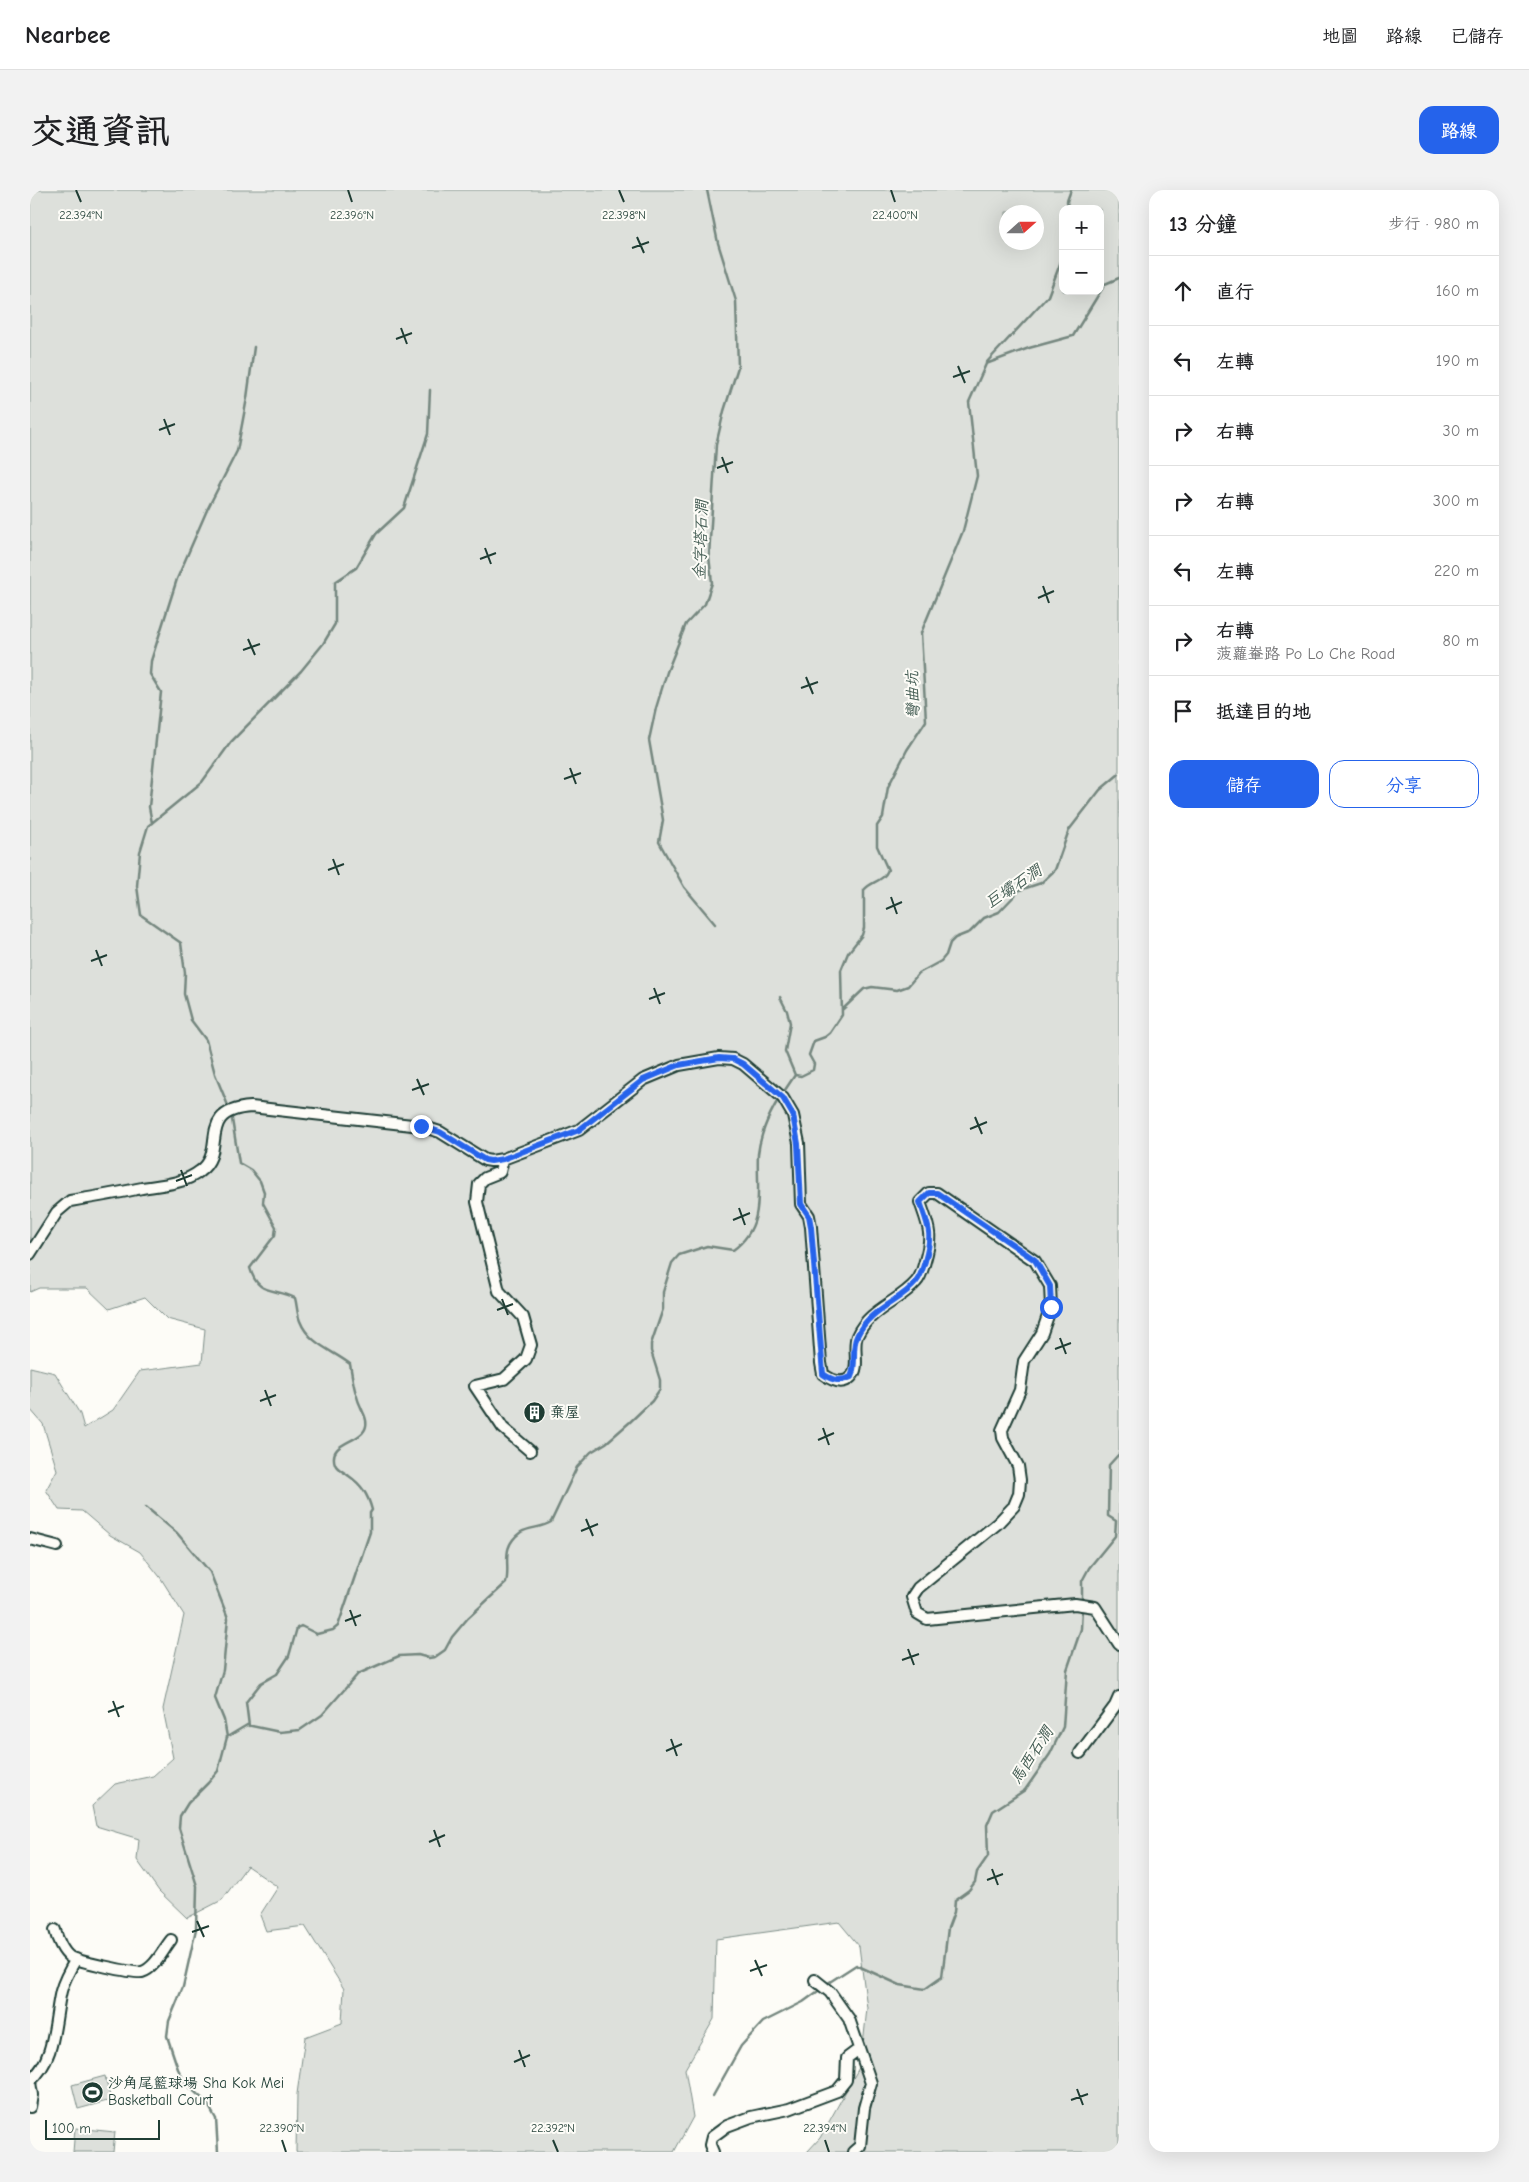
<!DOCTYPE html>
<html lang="zh-TW">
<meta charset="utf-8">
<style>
:root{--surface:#fff;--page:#f2f2f2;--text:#202124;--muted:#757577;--line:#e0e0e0;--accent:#2563eb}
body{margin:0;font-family:"Comic Neue","LXGW WenKai TC",sans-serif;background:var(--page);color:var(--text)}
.controls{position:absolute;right:15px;top:15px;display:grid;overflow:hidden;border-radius:10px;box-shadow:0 5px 20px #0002}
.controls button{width:45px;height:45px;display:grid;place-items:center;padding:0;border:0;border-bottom:1px solid var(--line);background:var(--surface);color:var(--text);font:25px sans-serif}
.compass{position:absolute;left:969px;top:15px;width:45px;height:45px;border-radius:50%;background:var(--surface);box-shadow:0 5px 20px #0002;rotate:69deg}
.scale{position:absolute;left:15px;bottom:12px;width:115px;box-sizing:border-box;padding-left:5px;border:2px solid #1f3d34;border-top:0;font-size:14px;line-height:18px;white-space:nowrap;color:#1f3d34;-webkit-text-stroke:4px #fdfcf7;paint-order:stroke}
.stop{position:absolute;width:15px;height:15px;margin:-11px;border:4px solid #2563eb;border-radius:50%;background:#fff}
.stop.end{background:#2563eb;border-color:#fff;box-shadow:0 1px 5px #0008}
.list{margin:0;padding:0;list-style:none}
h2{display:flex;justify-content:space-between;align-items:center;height:65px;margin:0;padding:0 20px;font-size:21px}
h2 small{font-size:16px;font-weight:400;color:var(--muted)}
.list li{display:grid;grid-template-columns:32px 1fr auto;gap:15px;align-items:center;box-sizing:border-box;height:70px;padding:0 20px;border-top:1px solid var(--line)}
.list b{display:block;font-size:19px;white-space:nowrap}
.list p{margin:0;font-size:16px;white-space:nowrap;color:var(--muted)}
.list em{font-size:16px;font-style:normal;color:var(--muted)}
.actions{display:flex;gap:10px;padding:15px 20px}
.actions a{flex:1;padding:11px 0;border:1px solid var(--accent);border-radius:15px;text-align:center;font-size:18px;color:var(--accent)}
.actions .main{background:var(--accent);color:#fff}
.icon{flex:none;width:28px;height:28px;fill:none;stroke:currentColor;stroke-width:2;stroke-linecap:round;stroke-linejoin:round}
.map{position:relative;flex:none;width:1089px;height:1962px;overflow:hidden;border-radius:15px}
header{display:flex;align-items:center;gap:30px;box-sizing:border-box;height:70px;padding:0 25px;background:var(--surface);border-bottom:1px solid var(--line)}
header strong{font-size:24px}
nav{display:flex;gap:28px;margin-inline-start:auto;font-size:18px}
.intro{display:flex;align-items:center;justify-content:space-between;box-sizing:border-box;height:120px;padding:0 30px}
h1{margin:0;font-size:35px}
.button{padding:12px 22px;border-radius:15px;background:var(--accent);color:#fff;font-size:18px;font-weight:700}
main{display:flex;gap:30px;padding:0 30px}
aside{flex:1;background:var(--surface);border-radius:15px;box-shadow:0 5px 20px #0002}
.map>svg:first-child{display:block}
</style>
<header>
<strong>Nearbee</strong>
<nav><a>地圖</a><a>路線</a><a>已儲存</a></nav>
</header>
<div class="intro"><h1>交通資訊</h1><a class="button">路線</a></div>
<main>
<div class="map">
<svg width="1089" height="1962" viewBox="0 0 1089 1962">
<rect width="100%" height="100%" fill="#fdfcf7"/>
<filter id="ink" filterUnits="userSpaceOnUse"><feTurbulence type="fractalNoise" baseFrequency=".02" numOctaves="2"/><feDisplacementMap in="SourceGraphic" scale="10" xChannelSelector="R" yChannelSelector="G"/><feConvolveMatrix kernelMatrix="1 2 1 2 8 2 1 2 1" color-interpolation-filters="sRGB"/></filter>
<g filter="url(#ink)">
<path fill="#dde0db" stroke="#7e8e88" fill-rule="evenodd" d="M0,0H1089V1962H777L790,1948L831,1874L837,1818L829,1756L809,1732L686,1749L684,1829L655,1879L663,1927L644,1962H266L267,1904L275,1847L312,1833L314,1799L275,1736L236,1741L230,1725L248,1697L217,1676L192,1710L157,1728L129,1701L107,1670L109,1649L66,1636L62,1616L85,1594L123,1586L143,1568L133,1519L154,1425L130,1387L110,1362L80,1345L52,1321L29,1320L16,1300L27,1280L13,1234L0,1219V1177L25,1183L50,1224L54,1238L83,1220L110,1181L172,1173L175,1139L137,1129L115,1107L79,1119L57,1098H9L0,1102ZM1033,19H1070V101H1033ZM976,22H1006V52H976Z
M75,1886L81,1910L48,1919L42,1895Z
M45,1938L85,1942L83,1962H43Z"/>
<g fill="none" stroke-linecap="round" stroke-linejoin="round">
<path stroke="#75877f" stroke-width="2.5" d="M677,0L688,53L706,111L708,177L694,221L686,255L679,366L682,393L675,414L656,434L637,482L626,518L619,550L633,630L629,652L654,697L685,734
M1038,19L1037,11L1041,0
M956,173L1018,106L1033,66
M122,633L119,617L131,502L120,484L121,471L147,389L177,320L207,261L217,208L224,157
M750,807L757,821L760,833L755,861L765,885
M813,819L834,799L842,797L867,800L878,796L889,783L911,771L916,765L920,753L925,748L940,742L954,728L969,722L990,700L1011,693L1025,680L1039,640L1070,600L1089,584
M765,885L771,886L783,880L784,874L779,865L784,851L795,847L800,843L812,825L811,780L818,763L832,745L834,738V700C841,691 853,692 858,680L847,656V636L853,627L858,597L877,560L896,531L891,443L933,341L947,286L939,212L956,174L999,158L1043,146L1075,94L1089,88
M753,903L765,885
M199,918L185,884L176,850L161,830L154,804L155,783L151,753L111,725L107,696L110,662L118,636L172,592L201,552L271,481L293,454L305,434V392L326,378L346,344L374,318L398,244L400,200
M201,923L209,973L221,980L230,991L234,1002L233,1013L246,1037L245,1045L220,1078C228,1106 243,1097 265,1108C267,1115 267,1124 270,1131C279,1154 302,1160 320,1174C323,1192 325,1206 333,1222C335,1226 337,1232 336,1236C333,1253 297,1251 305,1274C307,1280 315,1282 319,1286C332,1295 338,1305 342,1320L340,1323V1342L308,1436L303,1440L287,1444L271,1436L267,1438L259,1466L247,1484L231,1493L216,1512L219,1536
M116,1317L147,1343L180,1382L198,1428L193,1480L185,1508L194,1530L197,1547L188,1581L178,1593L158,1613L150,1626L149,1638L167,1696L166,1739L153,1797L139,1831L137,1846L148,1879L156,1894L177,1913L186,1929L188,1962
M1052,1413V1391L1059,1378L1085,1346L1086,1331L1078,1326L1079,1275L1089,1264
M197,1547L217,1535L250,1542L270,1540L292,1525L328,1484L369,1466L388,1465L399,1468L405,1467L415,1460L422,1447L438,1428L476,1393C481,1374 469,1358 491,1342C500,1337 512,1338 521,1332L547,1277L561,1262L576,1253L600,1232L622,1211L630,1199V1190L621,1161V1154L633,1119V1102L642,1073L649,1065L677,1056L703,1060C737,1035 726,999 728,964C730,946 739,925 748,910
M795,1795L826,1775L870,1795L895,1799L912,1787L918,1738L924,1722L925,1710L939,1700L945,1692L947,1682L958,1666L957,1635L963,1621L995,1600L1020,1564L1033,1537L1037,1480L1051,1439L1052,1418
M683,1906L711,1856L733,1832L773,1812L791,1799"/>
<defs>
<path id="minor" d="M473,969L470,982L455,988L449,994L447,1012L469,1101L493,1127L501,1155L496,1169L474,1189L445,1196L473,1238L500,1261
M0,1064L27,1022L40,1011C64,1007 88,1003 112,998C131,995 154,994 170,981C198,961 165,921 221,917L391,936L410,942L455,970L461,971L473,969L549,940L613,890L649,875L689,868L703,869L713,874L753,908L763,925L769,953L771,1014L779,1026L781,1037L791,1173L793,1184C801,1190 812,1196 821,1187C831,1178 822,1158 827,1146C839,1119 869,1112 886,1092C891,1087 893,1078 895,1071C903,1044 899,1038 890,1012L899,1003H907L1005,1071L1020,1096L1021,1117L1012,1143L994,1171L990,1200L972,1240L973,1248L988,1276L990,1290L989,1304L984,1316L968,1333L888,1398L882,1407L887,1423L897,1429L1045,1414L1065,1417L1089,1454
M0,1349L27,1356
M1050,1563L1085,1516L1089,1507
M25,1740C27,1749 33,1762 40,1767C47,1771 106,1784 112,1782C125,1778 133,1760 141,1750
M785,1790L800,1802L819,1829L841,1893L834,1918L830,1956L823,1962
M0,1891C26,1870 24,1830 31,1801C34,1789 40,1779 46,1769
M0,1892L2,1905L0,1917
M683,1962L680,1955L682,1947L697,1936L721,1927L759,1919L807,1901L816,1890L817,1868L829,1859"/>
</defs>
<use href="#minor" stroke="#1f3d34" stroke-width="14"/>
<use href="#minor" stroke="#fdfcf7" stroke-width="10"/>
</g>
</g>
<g fill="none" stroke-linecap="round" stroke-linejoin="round" filter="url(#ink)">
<path stroke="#2563eb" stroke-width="6" d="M391,936L410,942L455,970L461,971L473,969L549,940L613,890L649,875L689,868L703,869L713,874L753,908L763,925L768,954L771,1014L779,1026L781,1037L793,1184C803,1191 810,1192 821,1187C827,1174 821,1158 827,1146C840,1118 870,1112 886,1092C891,1086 893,1078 895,1071C903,1044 899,1038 890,1012L899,1003H907L1005,1070L1020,1096L1021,1117"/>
</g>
<path fill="none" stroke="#1f3d34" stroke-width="2" d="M46,0L51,12M318,0L322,12M589,0L594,12M861,0L865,12M607,47L614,63M602,58L619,52M371,138L377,154M366,149L382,143M928,176L935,193M923,187L940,181M134,229L140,245M129,240L145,234M692,267L698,283M687,278L703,272M455,358L461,374M450,369L466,363M1013,396L1019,413M1008,408L1024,401M218,449L225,465M213,460L230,454M776,487L783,504M771,498L788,492M540,578L546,594M534,589L551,583M303,669L309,685M298,680L314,674M861,707L867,724M856,719L872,712M66,760L72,776M61,771L77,765M624,798L630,814M619,809L635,803M387,889L394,905M382,900L399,894M945,927L952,944M940,939L957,932M151,980L157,996M146,991L162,985M709,1018L715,1035M703,1030L720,1023M472,1109L478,1125M467,1120L483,1114M1030,1148L1036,1164M1025,1159L1041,1153M235,1200L241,1216M230,1211L246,1205M793,1238L799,1255M788,1250L804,1243M556,1329L563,1346M551,1341L568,1334M320,1420L326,1436M315,1431L331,1425M878,1459L884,1475M872,1470L889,1464M83,1511L89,1527M78,1522L94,1516M641,1549L647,1566M636,1561L652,1554M404,1640L410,1657M399,1652L415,1645M962,1679L968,1695M957,1690L973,1684M167,1731L174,1747M162,1742L179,1736M725,1770L732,1786M720,1781L737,1775M489,1860L495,1877M484,1872L500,1865M1047,1899L1053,1915M1041,1910L1058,1904M252,1950L256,1962M523,1950L528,1962M795,1950L799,1962"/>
<defs>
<symbol id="building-disc" viewBox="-11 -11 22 22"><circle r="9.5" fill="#1f3d34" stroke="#fdfcf7"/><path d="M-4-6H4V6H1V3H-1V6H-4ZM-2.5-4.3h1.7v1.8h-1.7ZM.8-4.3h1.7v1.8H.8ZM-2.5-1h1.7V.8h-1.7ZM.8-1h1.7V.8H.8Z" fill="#fff"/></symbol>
<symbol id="stadium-disc" viewBox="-11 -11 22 22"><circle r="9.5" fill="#1f3d34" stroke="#fdfcf7"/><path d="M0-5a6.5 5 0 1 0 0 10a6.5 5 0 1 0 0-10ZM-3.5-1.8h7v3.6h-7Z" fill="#fff"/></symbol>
</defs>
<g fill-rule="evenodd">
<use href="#building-disc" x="492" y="1210" width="25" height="25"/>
<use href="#stadium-disc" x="50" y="1890" width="25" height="25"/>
</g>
<g text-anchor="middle" stroke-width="4" stroke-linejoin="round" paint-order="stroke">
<g font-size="15" fill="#1f3d34" stroke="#fdfcf7" text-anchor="start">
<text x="520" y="1227">棄屋</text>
<text x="78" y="1898">沙角尾籃球場 Sha Kok Mei<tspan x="78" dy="17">Basketball Court</tspan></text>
</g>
<g font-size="16" font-style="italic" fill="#435c53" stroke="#fdfcf7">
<text transform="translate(670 350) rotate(-88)" y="6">金字塔石澗</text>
<text transform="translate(882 505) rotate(-91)" y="6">彎曲坑</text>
<text transform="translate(983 696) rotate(-34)" y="6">巨壩石澗</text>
<text transform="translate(1001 1565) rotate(-57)" y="6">馬西石澗</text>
</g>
</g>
<g font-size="12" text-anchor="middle" fill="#1f3d34" stroke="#fdfcf7" stroke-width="4" stroke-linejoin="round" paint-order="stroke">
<text x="594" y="29">22.398°N</text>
<text x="51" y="29">22.394°N</text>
<text x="322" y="29">22.396°N</text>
<text x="865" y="29">22.400°N</text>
<text x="252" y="1942">22.390°N</text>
<text x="523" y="1942">22.392°N</text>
<text x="795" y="1942">22.394°N</text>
</g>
</svg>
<div class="controls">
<button>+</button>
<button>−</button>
</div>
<svg class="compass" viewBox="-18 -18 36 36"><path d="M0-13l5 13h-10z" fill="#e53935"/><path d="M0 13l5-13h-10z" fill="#757577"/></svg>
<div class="scale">100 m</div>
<div class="stop" style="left:1021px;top:1117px"></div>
<div class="stop end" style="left:391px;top:936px"></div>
</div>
<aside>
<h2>13 分鐘<small>步行 · 980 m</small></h2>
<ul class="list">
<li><svg class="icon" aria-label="ahead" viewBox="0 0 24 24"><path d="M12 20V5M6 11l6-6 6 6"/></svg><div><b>直行</b></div><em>160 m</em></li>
<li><svg class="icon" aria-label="left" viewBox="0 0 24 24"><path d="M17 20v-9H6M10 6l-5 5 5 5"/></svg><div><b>左轉</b></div><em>190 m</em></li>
<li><svg class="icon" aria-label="right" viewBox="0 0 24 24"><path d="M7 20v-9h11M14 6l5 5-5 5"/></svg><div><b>右轉</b></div><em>30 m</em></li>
<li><svg class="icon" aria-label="right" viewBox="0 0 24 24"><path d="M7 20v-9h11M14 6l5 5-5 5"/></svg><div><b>右轉</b></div><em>300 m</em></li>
<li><svg class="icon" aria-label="left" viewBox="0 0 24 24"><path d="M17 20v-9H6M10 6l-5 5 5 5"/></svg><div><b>左轉</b></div><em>220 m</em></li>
<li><svg class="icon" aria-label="right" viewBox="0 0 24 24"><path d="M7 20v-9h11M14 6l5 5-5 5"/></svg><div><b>右轉</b><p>菠蘿輋路 Po Lo Che Road</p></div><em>80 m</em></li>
<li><svg class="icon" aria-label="arrive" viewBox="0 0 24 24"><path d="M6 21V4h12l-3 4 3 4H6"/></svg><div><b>抵達目的地</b></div></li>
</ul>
<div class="actions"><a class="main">儲存</a><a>分享</a></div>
</aside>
</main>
